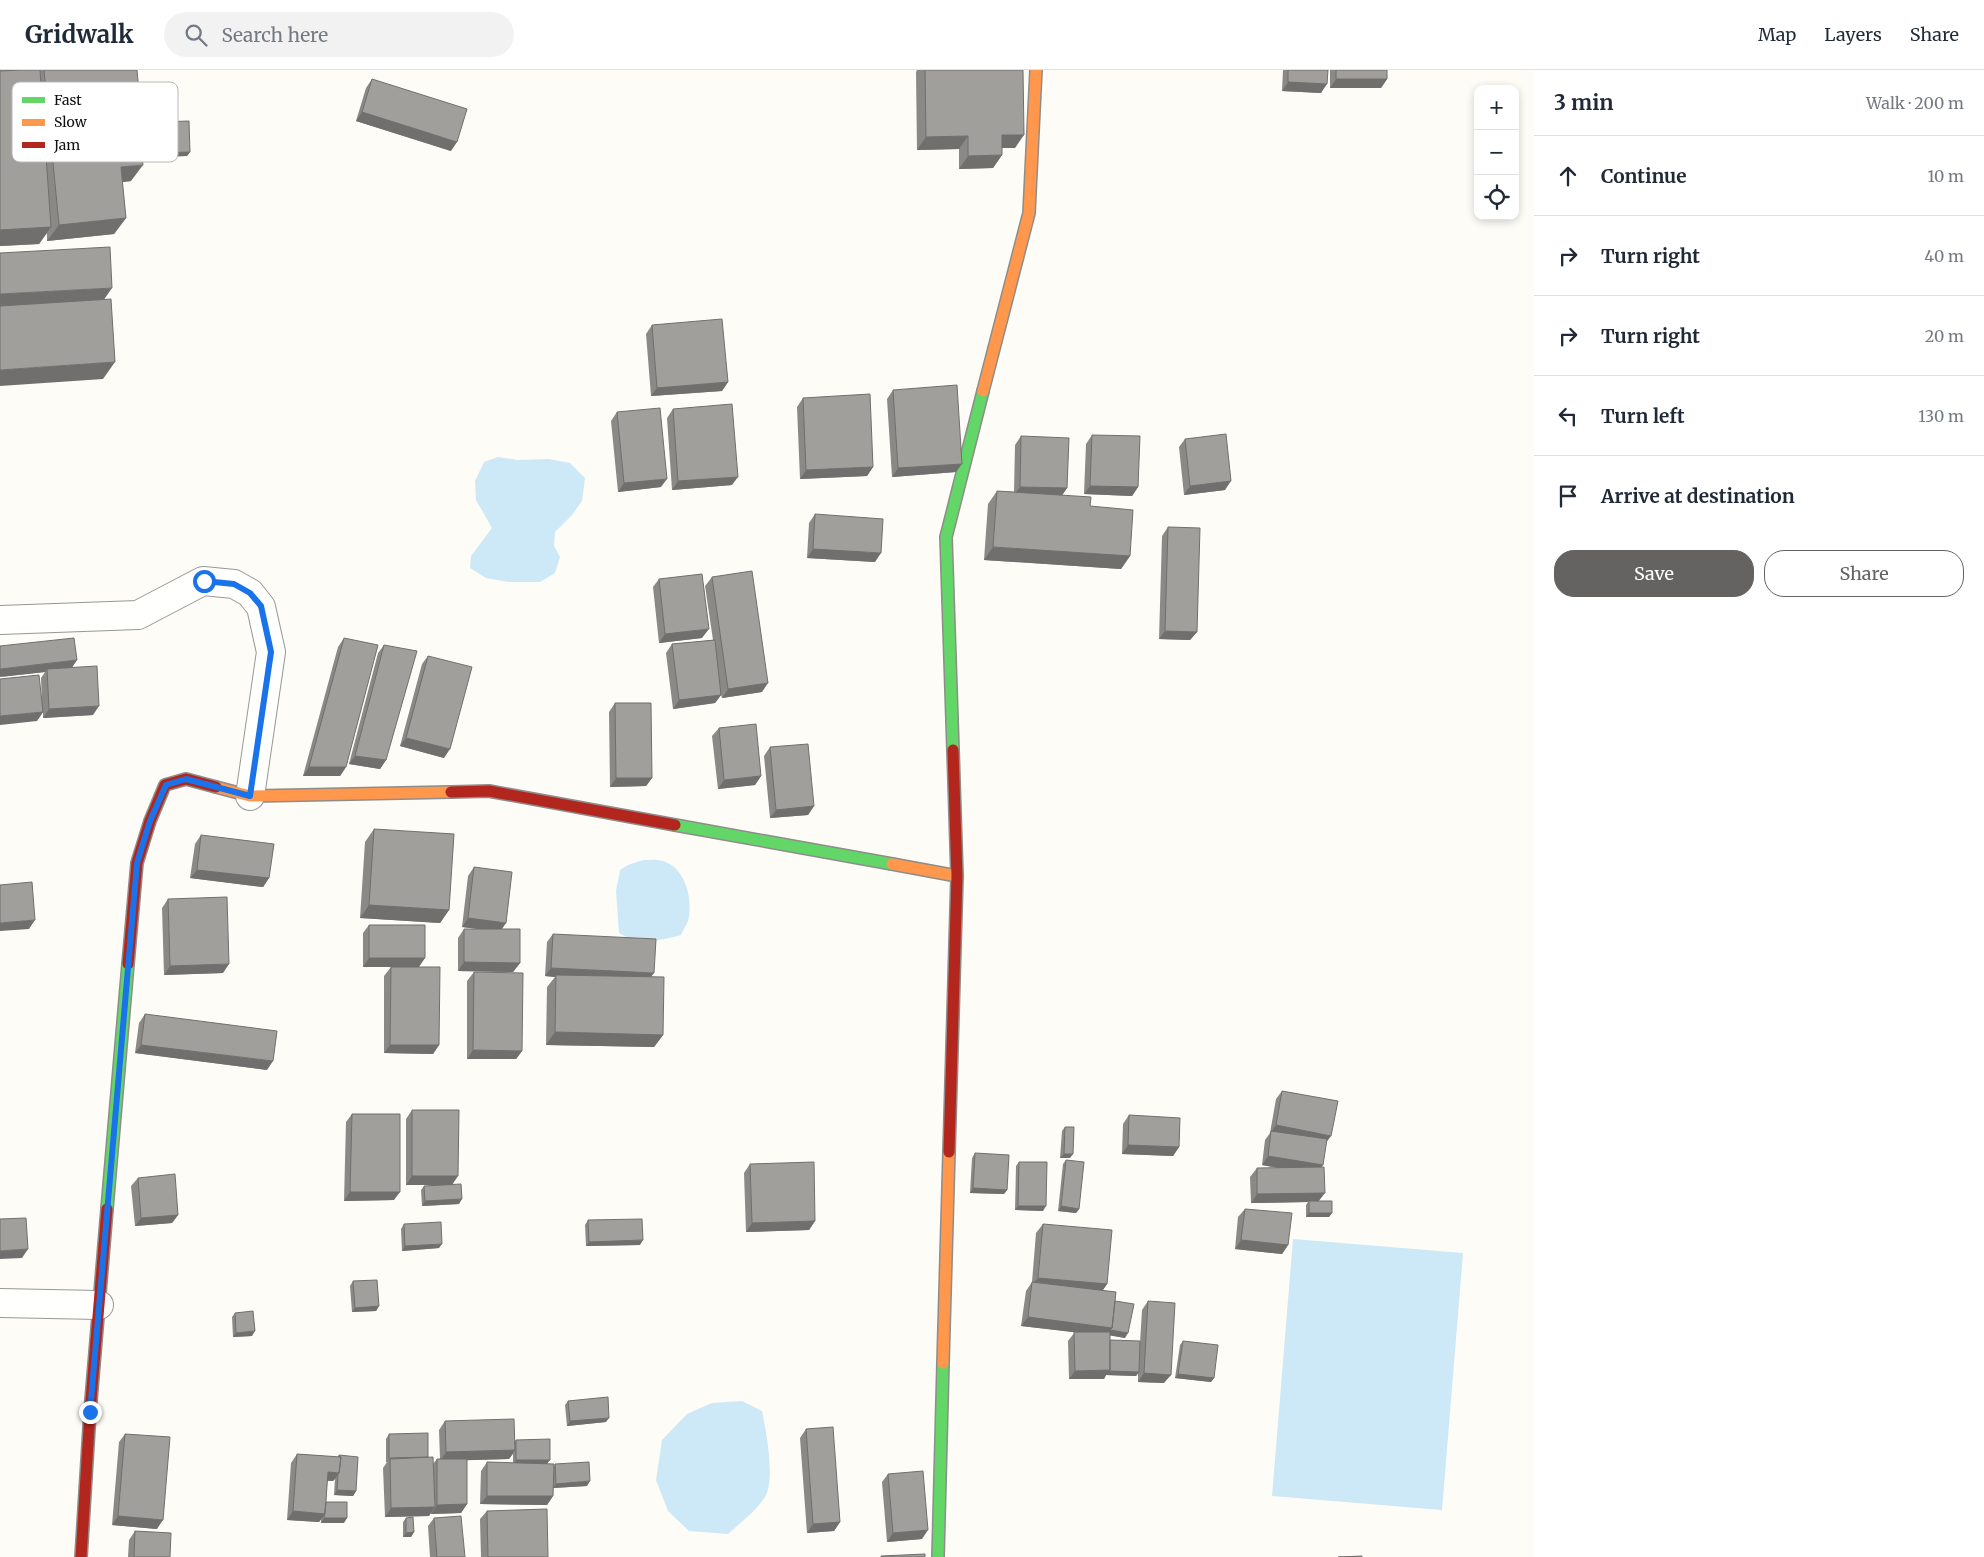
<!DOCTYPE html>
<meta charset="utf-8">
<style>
:root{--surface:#fff;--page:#f2f2f3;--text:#1f2937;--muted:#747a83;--line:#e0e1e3;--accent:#646362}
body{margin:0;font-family:Merriweather,serif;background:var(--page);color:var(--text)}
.controls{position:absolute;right:15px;top:15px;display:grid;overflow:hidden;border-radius:10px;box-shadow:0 2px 8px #0003}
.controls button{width:45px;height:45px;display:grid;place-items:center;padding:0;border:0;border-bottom:1px solid var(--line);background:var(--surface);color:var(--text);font:25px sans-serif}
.stop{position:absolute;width:15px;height:15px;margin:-11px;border:4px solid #1a73e8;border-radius:50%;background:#fff}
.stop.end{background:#1a73e8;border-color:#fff;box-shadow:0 1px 5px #0008}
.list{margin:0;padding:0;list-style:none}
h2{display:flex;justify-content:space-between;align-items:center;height:65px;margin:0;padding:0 20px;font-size:21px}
h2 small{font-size:16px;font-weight:400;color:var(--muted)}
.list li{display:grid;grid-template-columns:32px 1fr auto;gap:15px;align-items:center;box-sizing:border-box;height:80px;padding:0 20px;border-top:1px solid var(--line)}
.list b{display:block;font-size:19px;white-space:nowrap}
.list em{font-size:16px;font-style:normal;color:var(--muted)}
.actions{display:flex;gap:10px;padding:15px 20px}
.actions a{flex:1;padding:11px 0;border:1px solid var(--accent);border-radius:20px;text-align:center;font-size:18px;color:var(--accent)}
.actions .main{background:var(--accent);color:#fff}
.icon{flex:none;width:28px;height:28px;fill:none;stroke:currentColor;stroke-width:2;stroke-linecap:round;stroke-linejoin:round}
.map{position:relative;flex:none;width:1534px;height:1487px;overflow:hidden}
header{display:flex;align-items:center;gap:30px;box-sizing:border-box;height:70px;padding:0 25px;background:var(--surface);border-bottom:1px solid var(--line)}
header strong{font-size:24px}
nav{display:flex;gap:28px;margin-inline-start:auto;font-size:18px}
.search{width:350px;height:45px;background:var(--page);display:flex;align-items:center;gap:12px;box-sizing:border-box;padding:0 18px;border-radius:28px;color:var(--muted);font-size:19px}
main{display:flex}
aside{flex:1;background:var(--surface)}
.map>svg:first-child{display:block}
</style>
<header>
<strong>Gridwalk</strong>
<div class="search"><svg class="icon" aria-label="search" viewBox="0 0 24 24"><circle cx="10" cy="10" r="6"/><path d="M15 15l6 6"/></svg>Search here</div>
<nav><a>Map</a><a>Layers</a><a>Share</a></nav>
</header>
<main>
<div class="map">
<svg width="1534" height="1487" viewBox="0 0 1534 1487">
<rect width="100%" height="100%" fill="#fdfcf7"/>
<path fill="#cde8f7" d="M498,387L517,390L549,389L570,393L585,408L582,431L572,445L555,462L554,476L560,487L555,503L540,512H508L486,508L470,498L471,486L492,458L476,430L475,411L484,392Z
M643,790C649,790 657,789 663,791C685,798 692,826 689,847C688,853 683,860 681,865C658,871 640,876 619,863L616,821L620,800L628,795Z
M1293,1169L1463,1183L1442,1440L1272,1426Z
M742,1331L762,1341C766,1360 775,1408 766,1425C757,1441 741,1452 728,1464L689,1461L668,1441L656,1410L662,1370L687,1344L712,1333Z"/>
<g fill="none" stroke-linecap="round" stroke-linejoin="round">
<defs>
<path id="street" d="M0,550L138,545L203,511L234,514L250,523L261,537L271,582L250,726
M0,1233L99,1235"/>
<path id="fast" d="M953,680L946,467L983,321
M675,755L892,794
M107,1139L128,894
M938,1487L943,1293"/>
<path id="slow" d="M983,321L1029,143L1036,0
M216,717L250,726L451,722
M892,794L957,806
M943,1293L949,1082"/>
<path id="jam" d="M451,722L489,721L675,755
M128,894L137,793L150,751L165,715L186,709L216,717
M949,1082L957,806L953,680
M81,1487L90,1342L107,1139"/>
</defs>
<use href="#street" stroke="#979795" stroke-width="30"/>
<use href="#fast" stroke="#8e8d8b" stroke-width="14"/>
<use href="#slow" stroke="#8e8d8b" stroke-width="14"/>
<use href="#jam" stroke="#8e8d8b" stroke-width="14"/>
<use href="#street" stroke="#fffffe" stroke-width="28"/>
<use href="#fast" stroke="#63d668" stroke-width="11"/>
<use href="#slow" stroke="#ff974d" stroke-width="11"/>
<use href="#jam" stroke="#b3261e" stroke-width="11"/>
</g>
<path fill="#8a8986" d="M0,0H137L132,46L131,111L122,112L126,148L114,164L47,171V163L39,174L0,176Z
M917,0H1023L1015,78H1002V85L993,98L959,99V79L917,80L916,2Z
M1283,0H1328L1321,23L1282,21Z
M1330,0H1387V9L1381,18H1330Z
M372,9L451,81L356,51L366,18Z
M158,52L190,82L187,86L156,87L155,56Z
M652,255L728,312L722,321L651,326L646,264Z
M893,320L956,402L892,407L887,329Z
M803,328L873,397L867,406L800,409L797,337Z
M673,339L732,415L672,420L667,348Z
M617,342L661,417L618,422L611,351Z
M1092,365L1138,417L1132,426L1084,424L1086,374Z
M1021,366L1067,418L1062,425L1090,436L1130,486L1121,499L984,490L988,434L997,421L1014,422L1015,375Z
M1185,369L1225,420L1184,425L1179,377Z
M815,444L875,492L807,488L809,453Z
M1168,457L1197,562L1190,570L1159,569L1162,466Z
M712,507L762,622L722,628L721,625L715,633L673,639L666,583L672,574L713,570L705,516Z
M659,509L702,568L659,573L653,517Z
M344,568L346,697L340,706H303L338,577Z
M384,575L386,690L380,699L349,694L378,583Z
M428,586L444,688L400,676L422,594Z
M77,590L72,597L93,645L43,648V642L37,651L42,633L41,608L45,602L0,607Z
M615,633L652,708L646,716L610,717L609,642Z
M719,658L761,706L755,715L718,719L712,666Z
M770,677L814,736L808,745L770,748L764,686Z
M374,759L449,840L440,853L360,848L365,772Z
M201,765L269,808L263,817L190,808L195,774Z
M474,797L502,859L520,893L513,902L458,901V868L464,859H480L462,857L468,806Z
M168,829L223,903L164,905L162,838Z
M369,855L419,897H363V863Z
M553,864L651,907L663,965L654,977L546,975L547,917L555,907L545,906L547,872Z
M391,897L439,975L433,984L384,983V906Z
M474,902L522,981L516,989H467V911Z
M145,944L267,1000L135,983L139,953Z
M1282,1021L1326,1073L1321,1097L1319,1131L1332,1143L1329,1147H1306V1135L1308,1132L1251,1133L1250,1107L1257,1098H1278L1262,1095L1265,1070L1270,1063L1276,1029Z
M412,1040L453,1114L459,1134L422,1136L421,1120L424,1116L435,1115H406V1049Z
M352,1044L394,1130L344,1131L346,1052Z
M1129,1045L1179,1077L1173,1086L1122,1084L1123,1054Z
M1065,1057L1070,1088H1060L1062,1061Z
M975,1083L1007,1120L1004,1124L970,1123L972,1088Z
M1066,1090L1079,1139L1076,1143L1058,1141L1063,1094Z
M1019,1092L1043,1141L1015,1140L1016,1096Z
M750,1094L815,1151L809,1160L746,1162L744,1103Z
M138,1108L178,1145L172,1153L135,1156L131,1116Z
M1245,1139L1288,1175L1282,1184L1235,1179L1238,1147Z
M588,1150L640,1175L586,1176L585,1155Z
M404,1154L439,1178L402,1181L401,1159Z
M1043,1154L1107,1214L1102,1221L1115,1231L1125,1268L1110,1265V1271V1270L1140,1273L1142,1240L1148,1231L1164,1313L1138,1312V1303L1136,1306L1106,1305L1104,1309H1069L1068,1271L1075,1262L1021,1256L1026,1221L1032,1212L1036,1163Z
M353,1211L379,1236L376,1241L352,1242L350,1216Z
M235,1243L252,1266L233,1267L232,1247Z
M1183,1271L1214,1308L1211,1312L1175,1308L1180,1275Z
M568,1331L606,1352L567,1356L565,1335Z
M445,1351L515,1371L516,1370L548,1394L554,1396L555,1394L587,1416L553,1418V1426L547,1435L480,1434L481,1401L487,1392L513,1393V1384L509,1389L467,1390V1434L461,1443L431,1444V1442L429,1446L385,1447L383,1398L387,1392H386V1369L389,1364L428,1387L433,1394L437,1389H440L439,1360Z
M806,1359L840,1452L834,1461L807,1463L800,1368Z
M125,1364L157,1459L112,1455L119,1372Z
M297,1384L338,1387L339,1385L356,1421L353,1426L334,1425L335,1409L333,1411H327L326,1432L344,1453H321V1449L319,1452L287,1450L291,1393Z
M888,1404L922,1469L887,1472L882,1412Z
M487,1441L548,1487H481L480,1449Z
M406,1448L414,1462L411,1467H403V1452Z
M434,1448L465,1487H430L428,1456Z
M135,1461L170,1487H128L129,1470Z"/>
<path fill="#716f6d" d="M1336,9H1387L1381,18H1330Z
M1288,12L1327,14L1321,23L1282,21Z
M140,33L129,50L102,53L114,36Z
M362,42L457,72L451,81L356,51Z
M1002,65H1024L1015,78H993Z
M968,66L959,79L917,80L926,67Z
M190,82L187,86L156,87L159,83Z
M1002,85L993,98L959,99L968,86Z
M143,95L131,111L109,114L121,97Z
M126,148L114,164L47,171L59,155Z
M51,157L39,174L0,176V160Z
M112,218L103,231L0,237V224Z
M115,292L103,309L0,316V300Z
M728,312L722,321L651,326L657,318Z
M962,394L956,402L892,407L898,398Z
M873,397L867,406L800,409L806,400Z
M738,407L732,415L672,420L678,411Z
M667,409L661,417L618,422L624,413Z
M1231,411L1225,420L1184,425L1190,416Z
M1090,416L1138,417L1132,426L1084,424Z
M1020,417L1067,418L1061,427L1014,425Z
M993,477L1130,486L1121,499L984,490Z
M813,479L881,483L875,492L807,488Z
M709,559L702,568L659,573L665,564Z
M1165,561L1197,562L1190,570L1159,569Z
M77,590L71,599H47L45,602L0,607V599Z
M768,613L762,622L722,628L728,619Z
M721,625L715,633L673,639L679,630Z
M99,636L93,645L43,648L49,639Z
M43,642L37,651L0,655V646Z
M406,668L450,679L444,688L400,676Z
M355,686L386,690L380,699L349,694Z
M309,697H346L340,706H303Z
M761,706L755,715L718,719L724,710Z
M616,708H652L646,716L610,717Z
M814,736L808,745L770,748L776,740Z
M197,800L269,808L263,817L190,808Z
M369,835L449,840L440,853L360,848Z
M468,848L506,853L500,862L462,857Z
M35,850L29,859L0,861V853Z
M369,888H425L419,897H363Z
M464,892L520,893L513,902L458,901Z
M229,894L223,903L164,905L170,896Z
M551,898L654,903L648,911L556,905L555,907L545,906Z
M555,962L663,965L654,977L546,975Z
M141,975L273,991L267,1000L135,983Z
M390,975H439L433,984L384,983Z
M473,980L522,981L516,989H467Z
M1276,1055L1331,1066L1325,1074L1271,1062Z
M1128,1075L1179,1077L1173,1086L1122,1084Z
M1064,1084H1073L1070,1088H1060Z
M1268,1086L1323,1095L1316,1104L1262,1095Z
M412,1106H458L452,1115H406Z
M973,1118L1007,1120L1004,1124L970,1123Z
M350,1122H400L394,1130L344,1131Z
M1325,1123L1318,1132L1309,1131L1308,1132L1251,1133L1257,1124Z
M462,1129L459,1134L422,1136L425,1131Z
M1018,1136H1046L1043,1141L1015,1140Z
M1061,1136L1079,1139L1076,1143L1058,1141Z
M1309,1143H1332L1329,1147H1306Z
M178,1145L172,1153L135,1156L141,1148Z
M815,1151L809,1160L746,1162L752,1153Z
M643,1170L640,1175L586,1176L589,1172Z
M1241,1170L1288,1175L1282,1184L1235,1179Z
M442,1174L439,1178L402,1181L405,1176Z
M28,1179L22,1188L0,1189V1181Z
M1038,1208L1107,1214L1101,1223L1031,1216Z
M379,1236L376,1241L352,1242L355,1238Z
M1028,1247L1112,1258L1128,1263L1125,1268L1107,1265L1106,1266L1021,1256Z
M255,1261L252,1266L233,1267L236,1263Z
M1110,1300L1139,1302L1136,1306L1106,1305L1104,1309H1069L1075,1301Z
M1144,1303L1171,1305L1164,1313L1138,1312Z
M1178,1304L1214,1308L1211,1312L1175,1308Z
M609,1348L606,1352L567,1356L570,1351Z
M515,1380L509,1389L440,1391L446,1382Z
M516,1390H550L547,1394H513Z
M328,1402L339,1403L333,1411L322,1410Z
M590,1411L587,1416L553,1418L556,1414Z
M337,1420L356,1421L353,1426L334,1425Z
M487,1426H553L547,1435L480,1434Z
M467,1434L461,1443L431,1444L437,1435Z
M435,1437L429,1446L385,1447L391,1438Z
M293,1441L325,1444L319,1452L287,1450Z
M118,1446L163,1450L157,1459L112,1455Z
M324,1448H347L344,1453H321Z
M840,1452L834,1461L807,1463L813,1454Z
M928,1460L922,1469L887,1472L893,1463Z
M414,1462L411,1467H403L406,1463Z"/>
<path fill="#a19f9c" stroke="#716f6d" d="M20,0H40L51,157L0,160V1Z
M44,0H137L140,33L114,36L115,47L138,45L143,95L121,97L126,148L59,155Z
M925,0H1023L1024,65H1002V85L968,86V66L926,67Z
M1288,0H1328L1327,14L1288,12Z
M1336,0H1387V9H1336Z
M372,9L467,39L457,72L362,42Z
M189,51L190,82L159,83L158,52Z
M110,177L112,218L0,224V183Z
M111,229L115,292L0,300V236Z
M722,249L728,312L657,318L652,255Z
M957,315L962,394L898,398L893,320Z
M870,324L873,397L806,400L803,328Z
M732,334L738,407L678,411L673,339Z
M660,338L667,409L624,413L617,342Z
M1226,364L1231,411L1190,416L1185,369Z
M1092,365L1140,366L1138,417L1090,416Z
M1021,366L1069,368L1067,418L1020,417Z
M997,421L1091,427L1090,436L1133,440L1130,486L993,477Z
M815,444L883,449L881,483L813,479Z
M1168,457L1200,458L1197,562L1165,561Z
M752,501L768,613L728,619L712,507Z
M702,504L709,559L665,564L659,509Z
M74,568L77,590L0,599V576Z
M344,568L378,575L346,697H309Z
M715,570L721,625L679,630L672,574Z
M384,575L417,581L386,690L355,686Z
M428,586L472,597L450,679L406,668Z
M97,596L99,636L49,639L47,599Z
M39,605L43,642L0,646V609Z
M615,633H651L652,708H616Z
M756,654L761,706L724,710L719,658Z
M808,674L814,736L776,740L770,677Z
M374,759L454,764L449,840L369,835Z
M201,765L274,774L269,808L197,800Z
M474,797L512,802L506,853L468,848Z
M32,812L35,850L0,853V815Z
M227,827L229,894L170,896L168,829Z
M369,855H425V888H369Z
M464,859H520V893L464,892Z
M553,864L656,869L654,903L551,898Z
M391,897H440L439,975H390Z
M474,902L523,903L522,981L473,980Z
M556,905L664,907L663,965L555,962Z
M145,944L277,961L273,991L141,975Z
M1282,1021L1338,1031L1331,1066L1276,1055Z
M412,1040H459L458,1106H412Z
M352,1044H400V1122H350Z
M1129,1045L1180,1048L1179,1077L1128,1075Z
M1065,1057H1074L1073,1084H1064Z
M1271,1061L1327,1069L1323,1095L1268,1086Z
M975,1083L1009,1085L1007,1120L973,1118Z
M1066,1090L1084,1092L1079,1139L1061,1136Z
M814,1092L815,1151L752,1153L750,1094Z
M1019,1092H1047L1046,1136H1018Z
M1324,1097L1325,1123L1257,1124V1098Z
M175,1104L178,1145L141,1148L138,1108Z
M461,1114L462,1129L425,1131L424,1116Z
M1309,1131H1332V1143H1309Z
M1245,1139L1292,1143L1288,1175L1241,1170Z
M26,1148L28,1179L0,1181V1149Z
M642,1149L643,1170L589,1172L588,1150Z
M441,1152L442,1174L405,1176L404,1154Z
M1043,1154L1112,1160L1107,1214L1038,1208Z
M377,1210L379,1236L355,1238L353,1211Z
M1032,1212L1116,1222L1112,1258L1028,1247Z
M1115,1231L1134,1234L1128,1263L1110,1260L1112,1258Z
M1148,1231L1175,1233L1171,1305L1144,1303Z
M253,1241L255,1261L236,1263L235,1243Z
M1074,1262H1110V1300L1075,1301Z
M1110,1270L1140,1271L1139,1302L1109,1301L1110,1300Z
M1183,1271L1218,1275L1214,1308L1178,1304Z
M608,1327L609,1348L570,1351L568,1331Z
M514,1349L515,1380L446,1382L445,1351Z
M833,1357L840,1452L813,1454L806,1359Z
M428,1363V1387L389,1388V1364Z
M125,1364L170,1367L163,1450L118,1446Z
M550,1369V1390H516V1370Z
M297,1384L341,1387L339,1403L328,1402L325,1444L293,1441Z
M339,1385L358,1387L356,1421L337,1420L338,1404L339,1403L341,1387H339Z
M433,1387L435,1437L391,1438L390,1389Z
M437,1389H467V1434L437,1435Z
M487,1392L554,1394L553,1426H487Z
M589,1392L590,1411L556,1414L555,1394Z
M923,1401L928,1460L893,1463L888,1404Z
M326,1432H347V1448H324Z
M547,1439L548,1487H488L487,1441Z
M461,1446L465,1487H437L434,1448Z
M413,1447L414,1462L406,1463V1448Z
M135,1461L171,1463L170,1487H134Z
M925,1484V1487H881V1486Z
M1362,1486V1487H1338Z"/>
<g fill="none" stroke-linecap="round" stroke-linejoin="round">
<path stroke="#1a73e8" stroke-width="6" d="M90,1342L137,793L150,751L166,715L186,709L250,726L271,582L261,536L250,523L234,514L204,511"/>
</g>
<rect x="12" y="12" width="166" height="80" rx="8" fill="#fff" stroke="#b8b8b8" stroke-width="1"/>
<rect x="22" y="27" width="23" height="6" fill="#63d668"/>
<rect x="22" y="49" width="23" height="7" fill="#ff974d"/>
<rect x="22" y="72" width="23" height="6" fill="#b3261e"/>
<g font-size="14" fill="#111">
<text x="54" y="35">Fast</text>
<text x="54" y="57">Slow</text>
<text x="54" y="80">Jam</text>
</g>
</svg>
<div class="controls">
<button>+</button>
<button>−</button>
<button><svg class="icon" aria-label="locate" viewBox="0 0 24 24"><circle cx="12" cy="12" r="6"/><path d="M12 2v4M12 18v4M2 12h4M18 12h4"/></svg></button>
</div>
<div class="stop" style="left:204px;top:511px"></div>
<div class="stop end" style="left:90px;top:1342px"></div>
</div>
<aside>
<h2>3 min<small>Walk · 200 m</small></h2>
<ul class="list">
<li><svg class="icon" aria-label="ahead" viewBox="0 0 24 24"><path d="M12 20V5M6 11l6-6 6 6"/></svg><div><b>Continue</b></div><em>10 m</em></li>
<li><svg class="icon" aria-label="right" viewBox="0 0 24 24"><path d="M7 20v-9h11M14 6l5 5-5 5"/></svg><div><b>Turn right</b></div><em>40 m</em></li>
<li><svg class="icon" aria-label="right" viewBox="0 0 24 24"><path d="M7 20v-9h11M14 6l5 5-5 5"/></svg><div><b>Turn right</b></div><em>20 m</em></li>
<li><svg class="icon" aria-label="left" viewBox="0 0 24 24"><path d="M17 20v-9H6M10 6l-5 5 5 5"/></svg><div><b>Turn left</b></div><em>130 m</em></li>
<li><svg class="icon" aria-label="arrive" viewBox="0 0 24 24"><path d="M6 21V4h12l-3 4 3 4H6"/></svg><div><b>Arrive at destination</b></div></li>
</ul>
<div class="actions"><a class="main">Save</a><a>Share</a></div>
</aside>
</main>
